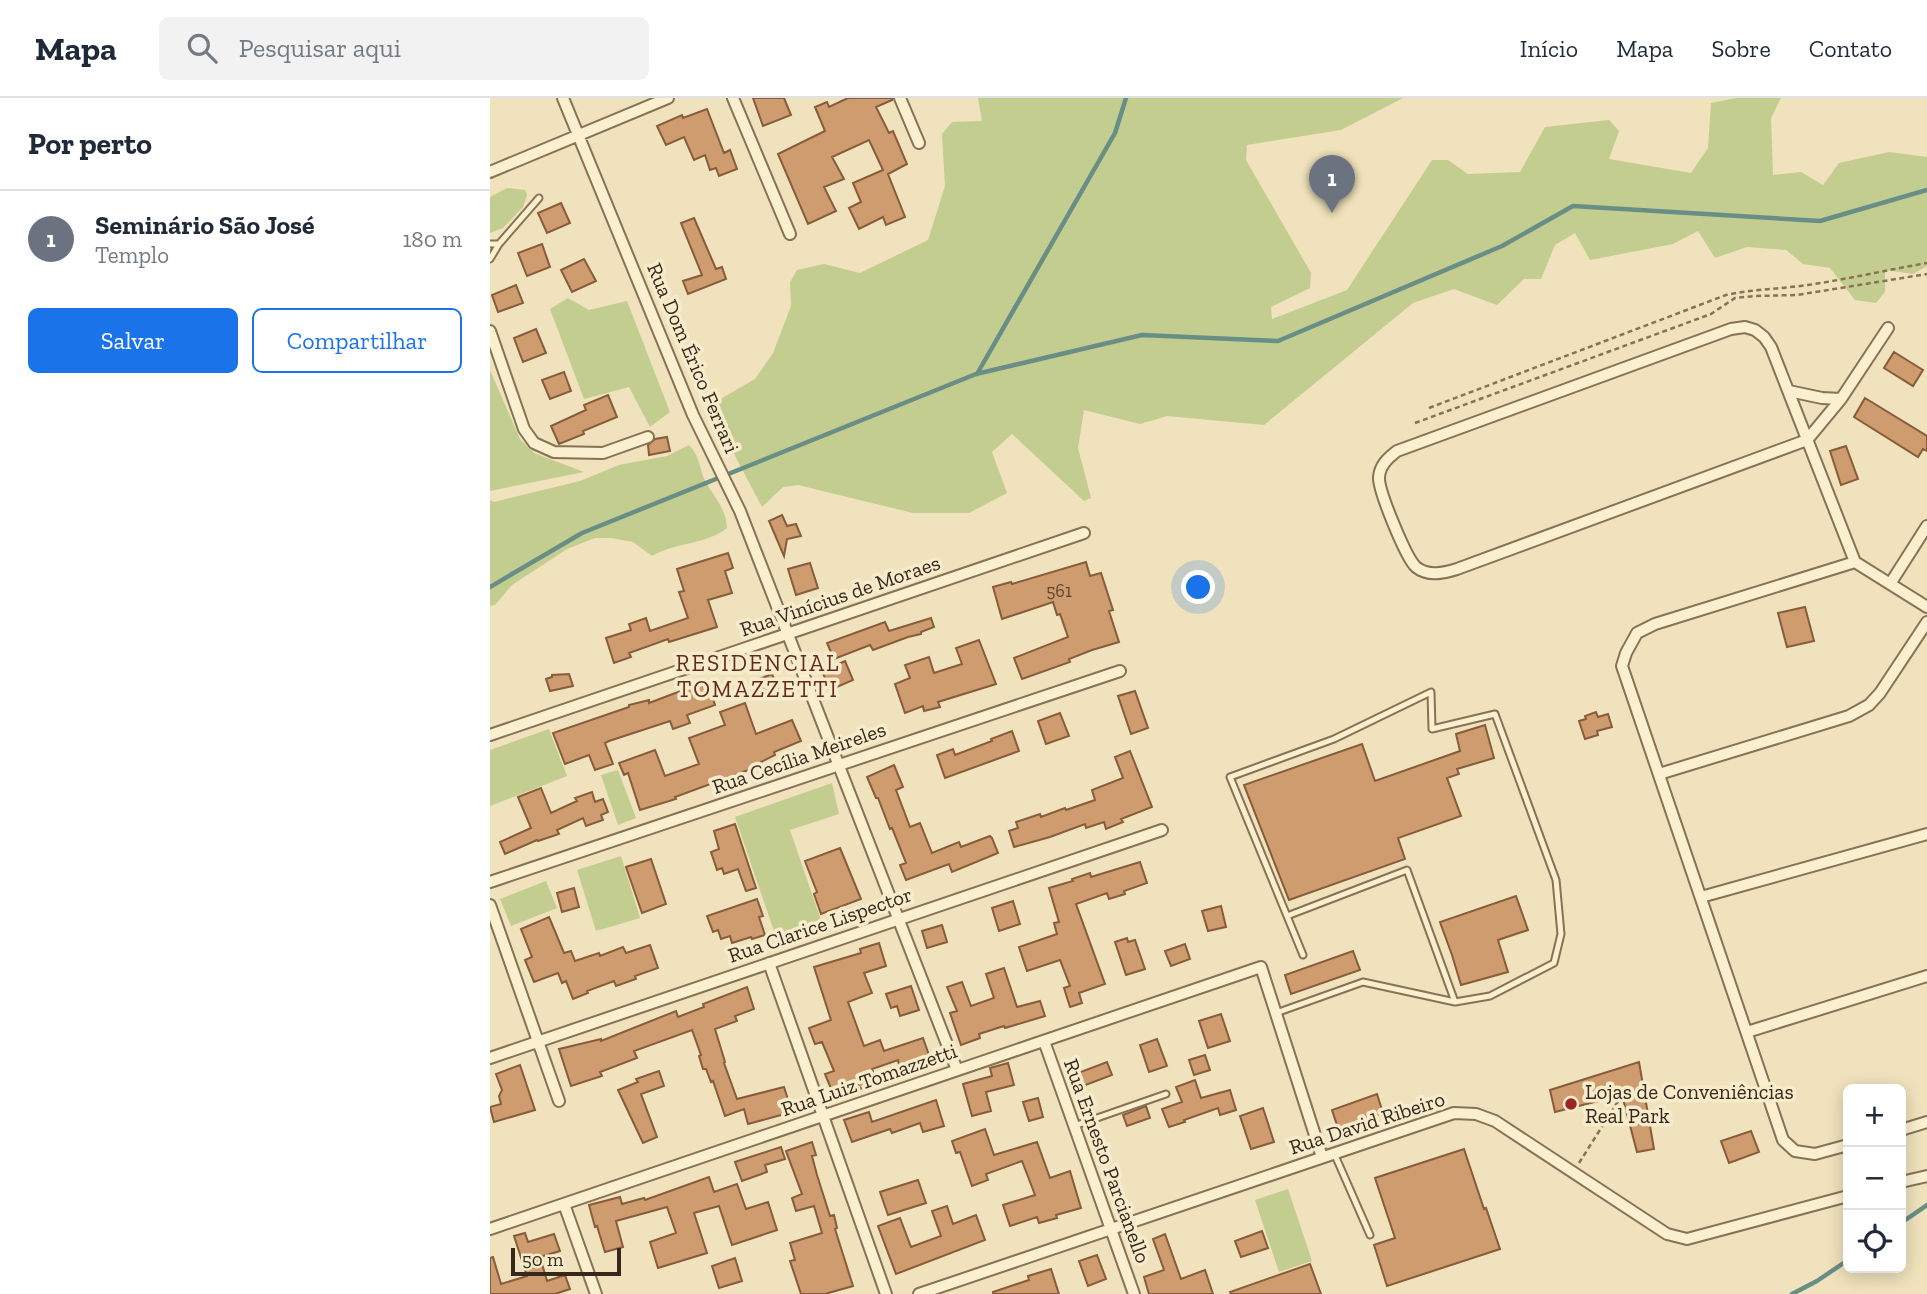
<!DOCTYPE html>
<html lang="pt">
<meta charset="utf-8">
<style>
:root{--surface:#fff;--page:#f2f2f3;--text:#1f2937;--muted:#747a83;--line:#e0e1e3;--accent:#1a73e8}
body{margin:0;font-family:"Zilla Slab",serif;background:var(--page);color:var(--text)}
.controls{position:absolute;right:21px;bottom:21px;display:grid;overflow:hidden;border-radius:10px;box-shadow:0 4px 18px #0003}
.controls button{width:63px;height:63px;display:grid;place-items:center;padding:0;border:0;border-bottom:2px solid var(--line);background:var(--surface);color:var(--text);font:35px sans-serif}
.scale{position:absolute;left:21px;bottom:18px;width:110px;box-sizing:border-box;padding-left:7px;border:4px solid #36291b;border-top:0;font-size:19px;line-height:24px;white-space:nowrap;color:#36291b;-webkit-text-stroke:5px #f6eccc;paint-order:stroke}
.you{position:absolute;left:709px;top:490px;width:24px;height:24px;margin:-18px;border:5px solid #fff;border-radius:50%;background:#1a73e8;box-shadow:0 0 0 10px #1a73e833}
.badge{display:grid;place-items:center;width:46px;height:46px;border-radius:50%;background:var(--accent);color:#fff;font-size:23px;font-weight:700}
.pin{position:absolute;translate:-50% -58px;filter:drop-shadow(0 2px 4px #0008)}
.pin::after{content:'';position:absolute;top:37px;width:24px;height:21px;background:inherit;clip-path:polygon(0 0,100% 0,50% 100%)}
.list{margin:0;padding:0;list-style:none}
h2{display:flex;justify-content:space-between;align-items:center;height:91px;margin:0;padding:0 28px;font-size:30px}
h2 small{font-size:23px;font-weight:400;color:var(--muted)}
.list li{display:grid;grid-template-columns:46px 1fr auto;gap:21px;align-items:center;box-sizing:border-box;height:98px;padding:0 28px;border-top:2px solid var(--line)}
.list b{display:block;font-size:26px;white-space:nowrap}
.list p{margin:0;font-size:23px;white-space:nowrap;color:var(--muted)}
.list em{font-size:23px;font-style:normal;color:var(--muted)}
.actions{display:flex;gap:14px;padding:21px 28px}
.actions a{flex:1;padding:16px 0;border:2px solid var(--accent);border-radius:10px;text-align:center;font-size:24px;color:var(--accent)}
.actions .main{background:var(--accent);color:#fff}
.icon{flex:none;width:38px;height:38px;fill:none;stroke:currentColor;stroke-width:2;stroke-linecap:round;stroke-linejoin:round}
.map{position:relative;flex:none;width:1437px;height:1196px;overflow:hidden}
header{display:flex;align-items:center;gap:42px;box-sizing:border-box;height:98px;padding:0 35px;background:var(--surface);border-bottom:2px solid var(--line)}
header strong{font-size:33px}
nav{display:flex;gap:38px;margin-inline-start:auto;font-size:24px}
.search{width:490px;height:63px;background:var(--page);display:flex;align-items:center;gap:18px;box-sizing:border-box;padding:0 24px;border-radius:10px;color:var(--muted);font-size:26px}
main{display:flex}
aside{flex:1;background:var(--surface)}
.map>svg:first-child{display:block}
</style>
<header>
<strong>Mapa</strong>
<div class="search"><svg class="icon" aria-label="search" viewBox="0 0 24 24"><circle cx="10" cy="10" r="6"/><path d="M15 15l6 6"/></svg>Pesquisar aqui</div>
<nav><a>Início</a><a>Mapa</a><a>Sobre</a><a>Contato</a></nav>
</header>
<main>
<aside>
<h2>Por perto<small></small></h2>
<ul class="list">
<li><span class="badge" style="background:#6b7280">1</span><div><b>Seminário São José</b><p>Templo</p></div><em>180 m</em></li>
</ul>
<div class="actions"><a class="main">Salvar</a><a>Compartilhar</a></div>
</aside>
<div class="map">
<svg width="1437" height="1196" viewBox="0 0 1437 1196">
<rect width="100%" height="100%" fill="#efe2bc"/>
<path fill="#c3cd90" d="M488,0H913L851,32L757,47L756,62L821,175L820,190L781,209L782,221L857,192L942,62H958L978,76L1030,74L1055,29L1119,22L1129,33L1119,61L1201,75L1218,50L1221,5L1246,0H1291L1281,20L1283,77L1311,74L1333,87L1349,65L1399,54L1437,59V168L1423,176L1395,172V194L1386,205L1365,202L1340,170L1313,166L1296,152L1257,149L1225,160L1208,133L1183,146L1100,162L1085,135L1065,147L1051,181H1034L1007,207L964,191L923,205L774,327L677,318L650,326L594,312L588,350L601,400L594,403L522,336L502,354L517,395L479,415H423L308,387L293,389L272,409L224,318L229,302L265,281L283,255L301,208L300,184L307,172L334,166L370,175L438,142L455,88L452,36L462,24L492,23Z
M17,90L35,92L37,97L33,109L13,130L0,135V99Z
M78,200L99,212L137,203L180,314L160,329L139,289L94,301L60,211Z
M0,272L30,341L44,355L94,374L0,393Z
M199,347C208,356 209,366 213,378C220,395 237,410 237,430C215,447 186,444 162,458L143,444L121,440H105L77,451L22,487L5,507L0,508V402L4,404L90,383L129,367L177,358Z
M59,631L77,678L0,708V652Z
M128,672L146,720L128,727L111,677Z
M342,685L349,716L300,732L333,828L287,842L245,719Z
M131,758L150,820L106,833L87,772Z
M56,783L67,810L21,828L10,801Z
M798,1091L822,1163L789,1174L765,1102Z"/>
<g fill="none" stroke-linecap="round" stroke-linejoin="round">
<path stroke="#688e86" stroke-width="4.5" d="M487,276L625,35L636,0
M0,489L92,435L486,276L652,237L788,243L1012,148L1083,108L1330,123L1437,92
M1411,1125L1437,1107
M1302,1196L1327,1183L1358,1162"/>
</g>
<path fill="#cf9c70" stroke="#875c3a" stroke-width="2" d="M263,0H294L301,17L273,28Z
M358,0H402V2L386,9L399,35L403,33L417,66L398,76L415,119L396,127L393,119L369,131L359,110L371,104L363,85L393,72L379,42L342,59L354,81L334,89L346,113L318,126L288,56L335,33L325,9L337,4L339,9Z
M217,11L234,55L240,52L247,71L229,78L226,70L220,72L215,57L204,62L194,39L176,47L167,28L192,17L193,20Z
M71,105L80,125L57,135L48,115Z
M204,120L226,171L232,169L236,181L198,196L193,183L212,177L191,125Z
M52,146L60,169L37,178L28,155Z
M94,161L106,183L82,194L71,172Z
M26,187L33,205L8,214L2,197Z
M46,231L56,255L33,264L24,240Z
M1404,254L1433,272L1423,288L1394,270Z
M74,274L81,293L60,301L52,282Z
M118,297L127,319L93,333L94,336L69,346L61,328L96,312L94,307Z
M1375,300L1437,338V353L1433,351L1428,359L1364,319Z
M177,339L180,353L159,357L158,347L165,341Z
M1356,348L1368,381L1351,387L1340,353Z
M292,417L297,428L306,426L311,438L297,441L294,458L279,423Z
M238,455L243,470L235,473L242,495L218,502L227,529L179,544L178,541L139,555L141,559L124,565L116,540L141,532L139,526L156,520L160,533L198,520L189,494L194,493L187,471Z
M596,464L600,478L611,475L623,512L619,513L629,544L602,552L579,561L580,564L532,581L524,560L578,539L570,516L567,517L563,504L512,521L503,489L521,484L522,486Z
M320,465L328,490L306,497L298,471Z
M1315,509L1324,543L1297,549L1288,515Z
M441,520L444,529L431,534V536L418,539L383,552L380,547L344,561L337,545L395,524L399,533Z
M489,542L506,586L448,604L450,609L434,613L433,608L415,615L405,586L420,580L415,567L439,559L444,575L472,566L466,550Z
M355,563L363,582L340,592L332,573Z
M79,576L83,588L60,593L56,581L62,579V577Z
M282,576L288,591L267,599L261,584Z
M217,583L225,607L197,617L200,625L183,631L180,623L119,643L115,645L123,666L105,672L99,657L75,666L63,635L139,609V607L159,602V605Z
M645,593L658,630L641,636L628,598Z
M255,605L266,636L302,622L311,643L284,654L285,657L271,664L272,667L185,699L186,701L150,712L138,675L134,677L129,665L165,652L175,678L209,666L199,640L235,627L230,614Z
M1106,614L1108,619L1118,616L1122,629L1107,633L1108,637L1095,641L1089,623L1096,621L1095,618Z
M570,615L579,638L556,646L548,623Z
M995,627L1004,660L967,671L969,676L957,680L971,718L908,740L915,761L799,802L754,687L872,646L885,683L970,653L966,636Z
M522,633L529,653L455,680L447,657L463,651L465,657L502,643L501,641Z
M640,653L662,709L631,721L633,724L616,731L614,724L596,730L595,726L560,739L524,749L519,733L528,730L526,724L550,716L551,719L575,710L576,712L605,702L602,692L633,680L625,659Z
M404,667L413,689L406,692L420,729L430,725L442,755L469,744L471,749L500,738L502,740L508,755L462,774L459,766L416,782L410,767L416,765L402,730L400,731L388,700H386L377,679Z
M51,690L61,715L87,703L85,700L102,694L105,704L113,701L118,714L111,717L113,722L96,728L93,720L67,732L69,736L48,743L47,742L15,756L10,744L41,730L28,699Z
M245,726L266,790L256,793L248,771L234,776L232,770L227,772L221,754L229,751L224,733Z
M350,750L371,801L331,816L324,796L327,794L315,763Z
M161,761L176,806L152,815L136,769Z
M650,764L657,785L634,793L635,796L619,801L617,795L586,806L615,886L589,895L592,905L580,909L574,890L580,888L570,862L537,873L529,849L567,836L564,825L569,824L559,790L583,783L582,781L600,775L601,779Z
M84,790L89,809L72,814L67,795Z
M1026,798L1038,832L1008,842L1018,874L971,887L962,857L950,824Z
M267,801L273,818L269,819L275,837L262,841L261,839L242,845L240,838L231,841L228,832L223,834L217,818Z
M523,803L530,826L509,833L502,810Z
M731,808L736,829L718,833L712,813Z
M59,819L74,855L81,853L85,863L109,855L110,858L133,849L136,855L160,847L168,870L145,878L146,881L126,888L124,883L97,893L98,895L83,901L76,883L72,885L68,875L44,884L35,862L42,859L31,831Z
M452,827L457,844L437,850L432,833Z
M637,840L638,844L645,842L655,871L636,877L625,844Z
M389,845L396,868L374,875L382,895L358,904L374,948L390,942L394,953L433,940L439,957L409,967L408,962L382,971L387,985L370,991L367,983L342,993L335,976L344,973L332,944L325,946L319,930L341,922L324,869L371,855L370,851Z
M695,846L700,861L681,868L675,853Z
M863,853L870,872L801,896L795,877Z
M514,870L527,909L550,903L555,918L515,930L514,928L489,936L490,940L471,947L460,915L467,913L457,889L472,884L481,908L504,900L496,876Z
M421,888L429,912L410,918L407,908L401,910L396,896Z
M257,889L264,911L245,918L247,923L225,931L235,964L234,965L247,1001L294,989L302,1014L258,1026L254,1011L235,1018L223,983L221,984L216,971H213L209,958L211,957L202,932L144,953L147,960L110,974L112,978L81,988L69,951L111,941V943L186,913L188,919L214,909L213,906Z
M731,916L740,943L718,950L709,923Z
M667,941L677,968L659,974L650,947Z
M715,957L720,972L704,977L699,962Z
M617,964L622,977L593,988L588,975Z
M1149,964L1164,1051L1147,1054L1132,997L1065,1014L1060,992Z
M518,965L524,987L496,994L501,1013L482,1018L473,986L502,978L500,970Z
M30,967L45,1012L4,1024L0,1009L11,1006L9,998L12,992L6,976Z
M169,973L174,988L151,996L167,1039L153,1045L128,992L148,984L146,981Z
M705,982L711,1000L740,992L746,1012L730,1017L728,1010L694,1022L695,1024L679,1029L672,1011L692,1004L686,989Z
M887,996L893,1015L848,1030L842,1012Z
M548,1000L553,1019L539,1023L533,1004Z
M446,1002L454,1028L433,1034L430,1025L402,1035L400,1031L362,1044L354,1022L379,1014L382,1024Z
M656,1008L660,1020L637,1028L633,1017Z
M773,1010L784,1044L761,1051L750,1018Z
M495,1031L504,1057L547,1044L560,1080L580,1073L591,1110L566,1117L567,1120L549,1125L547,1119L520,1128L513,1107L545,1097L532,1063L496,1076L498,1082L482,1088L470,1054L466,1055L462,1043Z
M1261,1033L1269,1054L1239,1065L1231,1043Z
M322,1044L326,1057L322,1058L327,1077L340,1118L344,1117L347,1130L345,1131L363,1188L335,1196H311L300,1163L305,1162L300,1145L332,1135L324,1108L306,1113L302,1100L312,1096L296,1053Z
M291,1049L295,1061L275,1067L277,1074L252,1083L245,1064Z
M974,1051L994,1111L996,1110L1010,1151L897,1188L884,1147L905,1140L885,1080Z
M219,1079L224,1094L247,1086L256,1111L278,1104L287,1132L242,1147L229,1108L204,1115L217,1155L168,1170L160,1144L186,1135L177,1109L126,1123L133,1149L115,1154L107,1128L105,1129L99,1107L130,1099L132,1106L154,1100L155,1102Z
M428,1082L436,1105L398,1117L390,1094Z
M457,1108L463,1126L486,1117L495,1142L406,1176L388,1128L410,1120L421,1149L451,1138L442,1113Z
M772,1133L778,1150L751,1159L745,1143Z
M35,1135L38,1144L64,1136L70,1153L50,1159L57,1183L75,1177L80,1191L65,1196H0V1160L3,1159L11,1186L37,1178L24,1138Z
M675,1136L691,1181L715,1172L723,1196H659L654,1179L674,1172L663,1141Z
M607,1157L616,1181L598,1188L589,1163Z
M245,1160L252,1183L229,1190L222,1168Z
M820,1166L831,1196H741L740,1194Z
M561,1171L569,1196H503V1194L539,1182L538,1178Z"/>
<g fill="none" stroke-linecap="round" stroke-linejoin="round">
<defs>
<path id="lane" d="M0,146H9L0,161
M9,146L49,100
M813,857L797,818L917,772L965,904
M786,915L873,884L965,904L1000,898L1064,865L1071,836L1066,782L1005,616L942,631L941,594L844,641L740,679L797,818
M584,1028L676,996
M844,1055L880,1137"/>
<path id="street" d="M73,0L203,317L250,413L467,972
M243,0L300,136
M410,0L429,45
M0,74L178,0
M1398,230L1351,301L1317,342L967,471C954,475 938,479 926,469C916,460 888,392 889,379C890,367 898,360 907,353L1241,231L1255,229L1265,232L1274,239L1281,249L1365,464L1437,509
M0,233L34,331L44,345L64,354L113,355L158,339
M1299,293L1332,300L1351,301
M1400,486L1437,428
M0,637L594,435
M1169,676L1359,618L1379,607L1390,595L1437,524
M0,784L630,573
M1211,799L1437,736
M0,807L69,1003
M279,865L396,1196
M1257,934L1437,878
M554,943L644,1196
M0,960L672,732
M1411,1032L1437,1024
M1358,1047L1325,1056L1305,1053L1293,1042L1132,568L1136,555L1147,535L1165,526L1365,464
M1411,1084L1437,1078
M74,1106L106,1196
M0,1131L771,869L832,1059
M429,1196L964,1015L986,1016L1005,1023L1177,1136L1197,1141L1358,1098"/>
</defs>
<use href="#lane" stroke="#877255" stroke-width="9"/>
<use href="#street" stroke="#877255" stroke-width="14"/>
<path stroke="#877255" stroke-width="2.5" stroke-dasharray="5 3.5" stroke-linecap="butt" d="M939,310L1236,197C1263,191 1290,191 1318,187C1358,181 1397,172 1437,165
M925,325L1221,216L1245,200L1264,198L1307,197L1437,176
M1089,1065L1132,997"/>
<use href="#lane" stroke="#faefcf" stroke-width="5"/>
<use href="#street" stroke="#faefcf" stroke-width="10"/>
</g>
<circle fill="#982723" stroke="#f6eccc" stroke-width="2.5" cx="1081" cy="1006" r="7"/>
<g text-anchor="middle" stroke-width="7" stroke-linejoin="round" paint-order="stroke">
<g font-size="18" fill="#5c4630">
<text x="569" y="499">561</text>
</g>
<g font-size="21" fill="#36291b" stroke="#f6eccc">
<text transform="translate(203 260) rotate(67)" y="7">Rua Dom Érico Ferrari</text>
<text transform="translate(350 498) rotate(-19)" y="7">Rua Vinícius de Moraes</text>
<text transform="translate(309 660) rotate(-19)" y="7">Rua Cecília Meireles</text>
<text transform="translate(330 827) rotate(-19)" y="7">Rua Clarice Lispector</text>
<text transform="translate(379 982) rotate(-19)" y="7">Rua Luiz Tomazzetti</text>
<text transform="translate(877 1025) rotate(-18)" y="7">Rua David Ribeiro</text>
<text transform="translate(617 1063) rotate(70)" y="7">Rua Ernesto Parcianello</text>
</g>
<g font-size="21" fill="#36291b" stroke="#f6eccc" text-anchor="start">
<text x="1095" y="1001">Lojas de Conveniências<tspan x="1095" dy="24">Real Park</tspan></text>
</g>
<g font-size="23" letter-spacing="2" fill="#642b18" stroke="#f6eccc">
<text x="268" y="573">RESIDENCIAL<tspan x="268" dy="26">TOMAZZETTI</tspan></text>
</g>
</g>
</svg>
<div class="controls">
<button>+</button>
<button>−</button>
<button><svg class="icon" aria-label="locate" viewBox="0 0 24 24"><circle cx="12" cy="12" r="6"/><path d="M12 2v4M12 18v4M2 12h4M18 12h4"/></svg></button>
</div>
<div class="scale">50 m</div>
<div class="you"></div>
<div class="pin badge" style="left:842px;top:115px;background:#6b7280">1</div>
</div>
</main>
